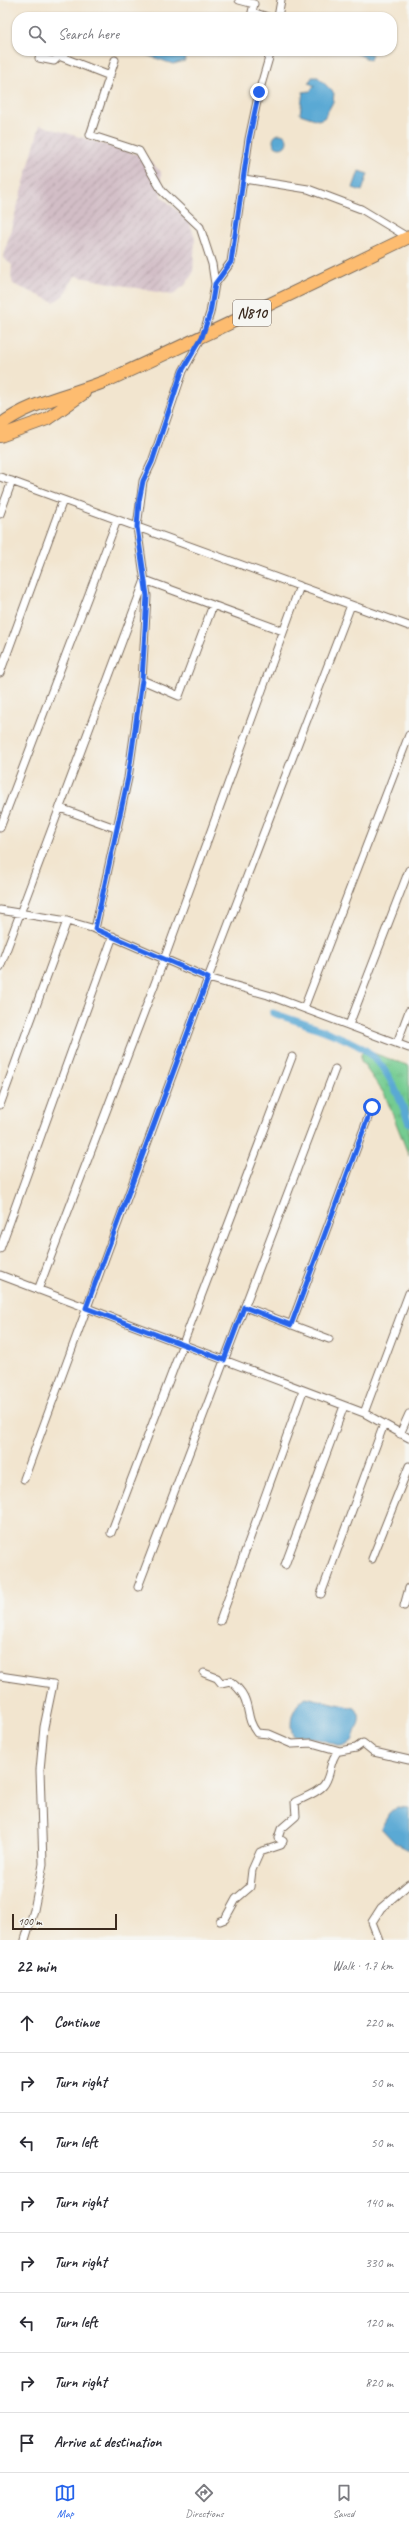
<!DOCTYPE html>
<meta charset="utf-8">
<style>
:root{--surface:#fff;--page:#f7f7f7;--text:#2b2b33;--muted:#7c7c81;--line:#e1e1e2;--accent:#2563eb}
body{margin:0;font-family:Caveat,sans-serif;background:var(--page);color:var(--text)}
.scale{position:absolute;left:12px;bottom:10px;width:105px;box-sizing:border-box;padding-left:4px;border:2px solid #3b2a1e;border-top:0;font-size:11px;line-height:14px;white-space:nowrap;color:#3b2a1e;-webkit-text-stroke:3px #f6f6f2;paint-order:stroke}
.stop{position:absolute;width:12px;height:12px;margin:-9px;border:3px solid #2563eb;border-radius:50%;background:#fff}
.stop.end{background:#2563eb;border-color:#fff;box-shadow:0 1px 4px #0008}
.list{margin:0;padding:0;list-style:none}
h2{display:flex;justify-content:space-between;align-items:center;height:52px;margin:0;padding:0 16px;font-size:17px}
h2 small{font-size:13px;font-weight:400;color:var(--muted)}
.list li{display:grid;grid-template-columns:26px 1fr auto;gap:12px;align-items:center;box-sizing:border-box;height:60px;padding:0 16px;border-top:1px solid var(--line)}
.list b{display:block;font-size:15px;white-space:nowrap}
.list em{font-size:13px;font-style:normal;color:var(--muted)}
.icon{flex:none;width:22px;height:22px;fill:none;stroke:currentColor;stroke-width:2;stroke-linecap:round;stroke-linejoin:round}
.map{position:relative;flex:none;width:409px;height:1940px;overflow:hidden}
.search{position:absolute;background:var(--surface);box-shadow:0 1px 3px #0004;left:12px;right:12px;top:12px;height:44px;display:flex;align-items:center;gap:10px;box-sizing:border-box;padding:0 14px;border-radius:16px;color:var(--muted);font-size:15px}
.sheet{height:532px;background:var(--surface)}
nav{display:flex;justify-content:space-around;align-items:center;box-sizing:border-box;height:56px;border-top:1px solid var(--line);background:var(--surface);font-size:11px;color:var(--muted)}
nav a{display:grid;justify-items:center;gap:2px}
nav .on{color:var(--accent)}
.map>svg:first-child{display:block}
</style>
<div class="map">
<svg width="409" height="1940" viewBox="0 0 409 1940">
<defs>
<pattern id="industrial-furrows" width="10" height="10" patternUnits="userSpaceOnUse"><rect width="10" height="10" fill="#d2bdc6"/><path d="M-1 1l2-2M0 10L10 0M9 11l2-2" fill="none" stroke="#ac9aa0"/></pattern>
<pattern id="park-tufts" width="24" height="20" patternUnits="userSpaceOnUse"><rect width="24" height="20" fill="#74cc91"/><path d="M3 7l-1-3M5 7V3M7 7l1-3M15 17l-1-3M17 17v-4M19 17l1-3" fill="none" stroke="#65af7d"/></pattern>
</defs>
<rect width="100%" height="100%" fill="#f6f6f2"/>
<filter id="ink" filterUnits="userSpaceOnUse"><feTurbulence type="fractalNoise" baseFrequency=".025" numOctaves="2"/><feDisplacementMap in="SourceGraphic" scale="8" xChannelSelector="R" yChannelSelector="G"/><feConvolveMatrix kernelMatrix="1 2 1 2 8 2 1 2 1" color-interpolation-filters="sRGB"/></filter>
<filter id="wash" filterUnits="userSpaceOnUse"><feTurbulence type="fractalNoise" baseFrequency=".012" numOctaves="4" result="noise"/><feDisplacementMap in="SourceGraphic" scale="16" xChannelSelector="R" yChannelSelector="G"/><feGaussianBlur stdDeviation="0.9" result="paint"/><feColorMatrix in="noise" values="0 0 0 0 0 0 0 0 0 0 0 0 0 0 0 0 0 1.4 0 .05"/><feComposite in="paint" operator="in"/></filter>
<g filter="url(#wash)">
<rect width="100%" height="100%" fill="#f2e5cf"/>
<path fill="url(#industrial-furrows)" d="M40,125L146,157L161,172V196L189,221L195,238L193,273L185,285L172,295L75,276L64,295L54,302L13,284L11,276L12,265L3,258Z"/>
<path fill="url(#park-tufts)" stroke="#587b58" d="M365,1050L409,1066V1156L385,1095L361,1061V1054Z"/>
<path fill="#5aa9d4" stroke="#4a6a79" d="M135,51H188L185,61L173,64Z
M352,51L372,54L370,60Z
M312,77H318L334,93L333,102L324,118L318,120L300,114L303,92L310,91L315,86L309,83Z
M273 141a7 7 0 1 1 14 0a7 7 0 1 1-14 0Z
M359,171L368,174L362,191L353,188Z
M306,1697L355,1708C365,1719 355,1727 353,1740L347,1745L340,1746L316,1738L293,1735C288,1722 293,1705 306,1697Z
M397,1807L409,1808V1850L395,1843L381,1828L389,1814Z"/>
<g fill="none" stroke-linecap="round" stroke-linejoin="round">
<path stroke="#5aa9d4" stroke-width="7" d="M273,1013C301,1023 331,1031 357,1045C385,1059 399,1095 409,1123"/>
</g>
</g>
<g filter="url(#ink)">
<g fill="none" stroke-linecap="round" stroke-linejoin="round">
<defs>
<path id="minor" d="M239,0L254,4L252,12L268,17
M278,17L281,0
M39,58L54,61L59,56L110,76
M115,60L90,135L139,151L162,191L200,227L212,264L215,284
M244,179L308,189L361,209L409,238
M0,477L409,626
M0,514L12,481
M0,673L63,500
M142,680L179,696L213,605
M60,808L118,829
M0,828L117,520
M0,910L67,921L95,929L208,978L268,995L409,1048
M95,929L128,778L142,680L147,596L137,527L143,481L152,462L183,371L202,337L210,313L215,284L231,262L249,139L259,92L271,51
M0,967L145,580L283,631
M304,1008L409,735
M349,1025L409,870
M397,1043L409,1011
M0,1105L67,921
M0,1249L113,936
M0,1275L364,1413L409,1438
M38,1290L165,957L300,586
M245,1307L329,1339
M291,1325L372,1107
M364,1413L409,1293
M400,1434L409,1414
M24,1479L208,978L351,605
M111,1533L292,1057
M372,1559L409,1466
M285,1565L344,1406
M138,1587L335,1069
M321,1594L384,1424
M404,1606L409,1588
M220,1621L303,1391
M204,1673L217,1678L221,1683L230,1681C255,1700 242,1714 257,1733L269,1734L292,1744L312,1743L340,1751L356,1748L363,1743L374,1752L409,1760
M0,1676L53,1684L44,1727L40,1770L43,1864L34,1910L25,1940
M220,1921L225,1919L236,1899L250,1887L252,1870L260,1852L281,1845L283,1841L278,1838L281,1829L296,1816L295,1802C303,1798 317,1793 323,1786C332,1776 328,1762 338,1751
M379,1940L372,1922L381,1908L409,1884"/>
<path id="trunk" d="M0,425C33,400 74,395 111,379C211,333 310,285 409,237
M0,436L47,419L84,393"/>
</defs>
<use href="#minor" stroke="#7b6b5c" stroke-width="9"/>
<use href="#trunk" stroke="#7b6b5c" stroke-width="14"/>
<use href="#minor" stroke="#fff" stroke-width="7"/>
<use href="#trunk" stroke="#fdbc70" stroke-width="12"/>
</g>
</g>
<g fill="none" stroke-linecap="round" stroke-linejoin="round" filter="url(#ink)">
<path stroke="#2563eb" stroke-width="5" d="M259,92L249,139L231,262L215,284L210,313L202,337L182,371L152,462L143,481L139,501L137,527L147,596L142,680L128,778L95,929L208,978L86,1308L224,1360L244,1307L291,1325L372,1107"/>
</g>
<g text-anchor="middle" stroke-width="4" stroke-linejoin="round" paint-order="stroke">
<rect fill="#f6f6f2" stroke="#73675e" stroke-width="1" x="233" y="300" width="38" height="26" rx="3"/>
<g font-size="15" font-weight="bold" fill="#3b2a1e">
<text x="252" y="318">N810</text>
</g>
</g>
</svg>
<div class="scale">100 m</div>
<div class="stop" style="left:372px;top:1107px"></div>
<div class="stop end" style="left:259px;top:92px"></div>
<div class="search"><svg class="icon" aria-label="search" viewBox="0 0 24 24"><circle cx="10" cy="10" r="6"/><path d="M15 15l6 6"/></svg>Search here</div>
</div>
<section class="sheet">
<h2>22 min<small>Walk · 1.7 km</small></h2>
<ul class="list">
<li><svg class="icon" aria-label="ahead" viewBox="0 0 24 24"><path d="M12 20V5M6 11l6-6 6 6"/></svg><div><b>Continue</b></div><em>220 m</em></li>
<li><svg class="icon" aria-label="right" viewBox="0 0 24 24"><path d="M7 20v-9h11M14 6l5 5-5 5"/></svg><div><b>Turn right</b></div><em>50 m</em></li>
<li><svg class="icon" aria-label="left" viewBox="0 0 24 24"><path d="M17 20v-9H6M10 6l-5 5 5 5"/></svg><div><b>Turn left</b></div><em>50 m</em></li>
<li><svg class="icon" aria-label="right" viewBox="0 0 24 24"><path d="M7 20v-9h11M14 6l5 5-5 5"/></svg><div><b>Turn right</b></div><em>140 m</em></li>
<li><svg class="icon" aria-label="right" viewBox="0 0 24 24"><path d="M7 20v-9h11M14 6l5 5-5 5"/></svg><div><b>Turn right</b></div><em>330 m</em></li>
<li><svg class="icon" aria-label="left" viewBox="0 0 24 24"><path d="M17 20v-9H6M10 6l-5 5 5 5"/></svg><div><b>Turn left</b></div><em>120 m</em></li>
<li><svg class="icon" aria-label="right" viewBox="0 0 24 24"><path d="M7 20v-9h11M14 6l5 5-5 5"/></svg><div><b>Turn right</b></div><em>820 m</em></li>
<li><svg class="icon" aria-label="arrive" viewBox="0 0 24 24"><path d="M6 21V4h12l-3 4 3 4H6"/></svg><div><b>Arrive at destination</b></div></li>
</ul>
</section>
<nav>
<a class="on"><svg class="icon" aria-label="map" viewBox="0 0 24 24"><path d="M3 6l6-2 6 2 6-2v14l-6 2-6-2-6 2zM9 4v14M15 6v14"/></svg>Map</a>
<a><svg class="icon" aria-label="directions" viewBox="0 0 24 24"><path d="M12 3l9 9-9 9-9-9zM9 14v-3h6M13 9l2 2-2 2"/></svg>Directions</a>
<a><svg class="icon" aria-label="saved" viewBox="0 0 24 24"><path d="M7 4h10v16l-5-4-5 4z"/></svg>Saved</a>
</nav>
